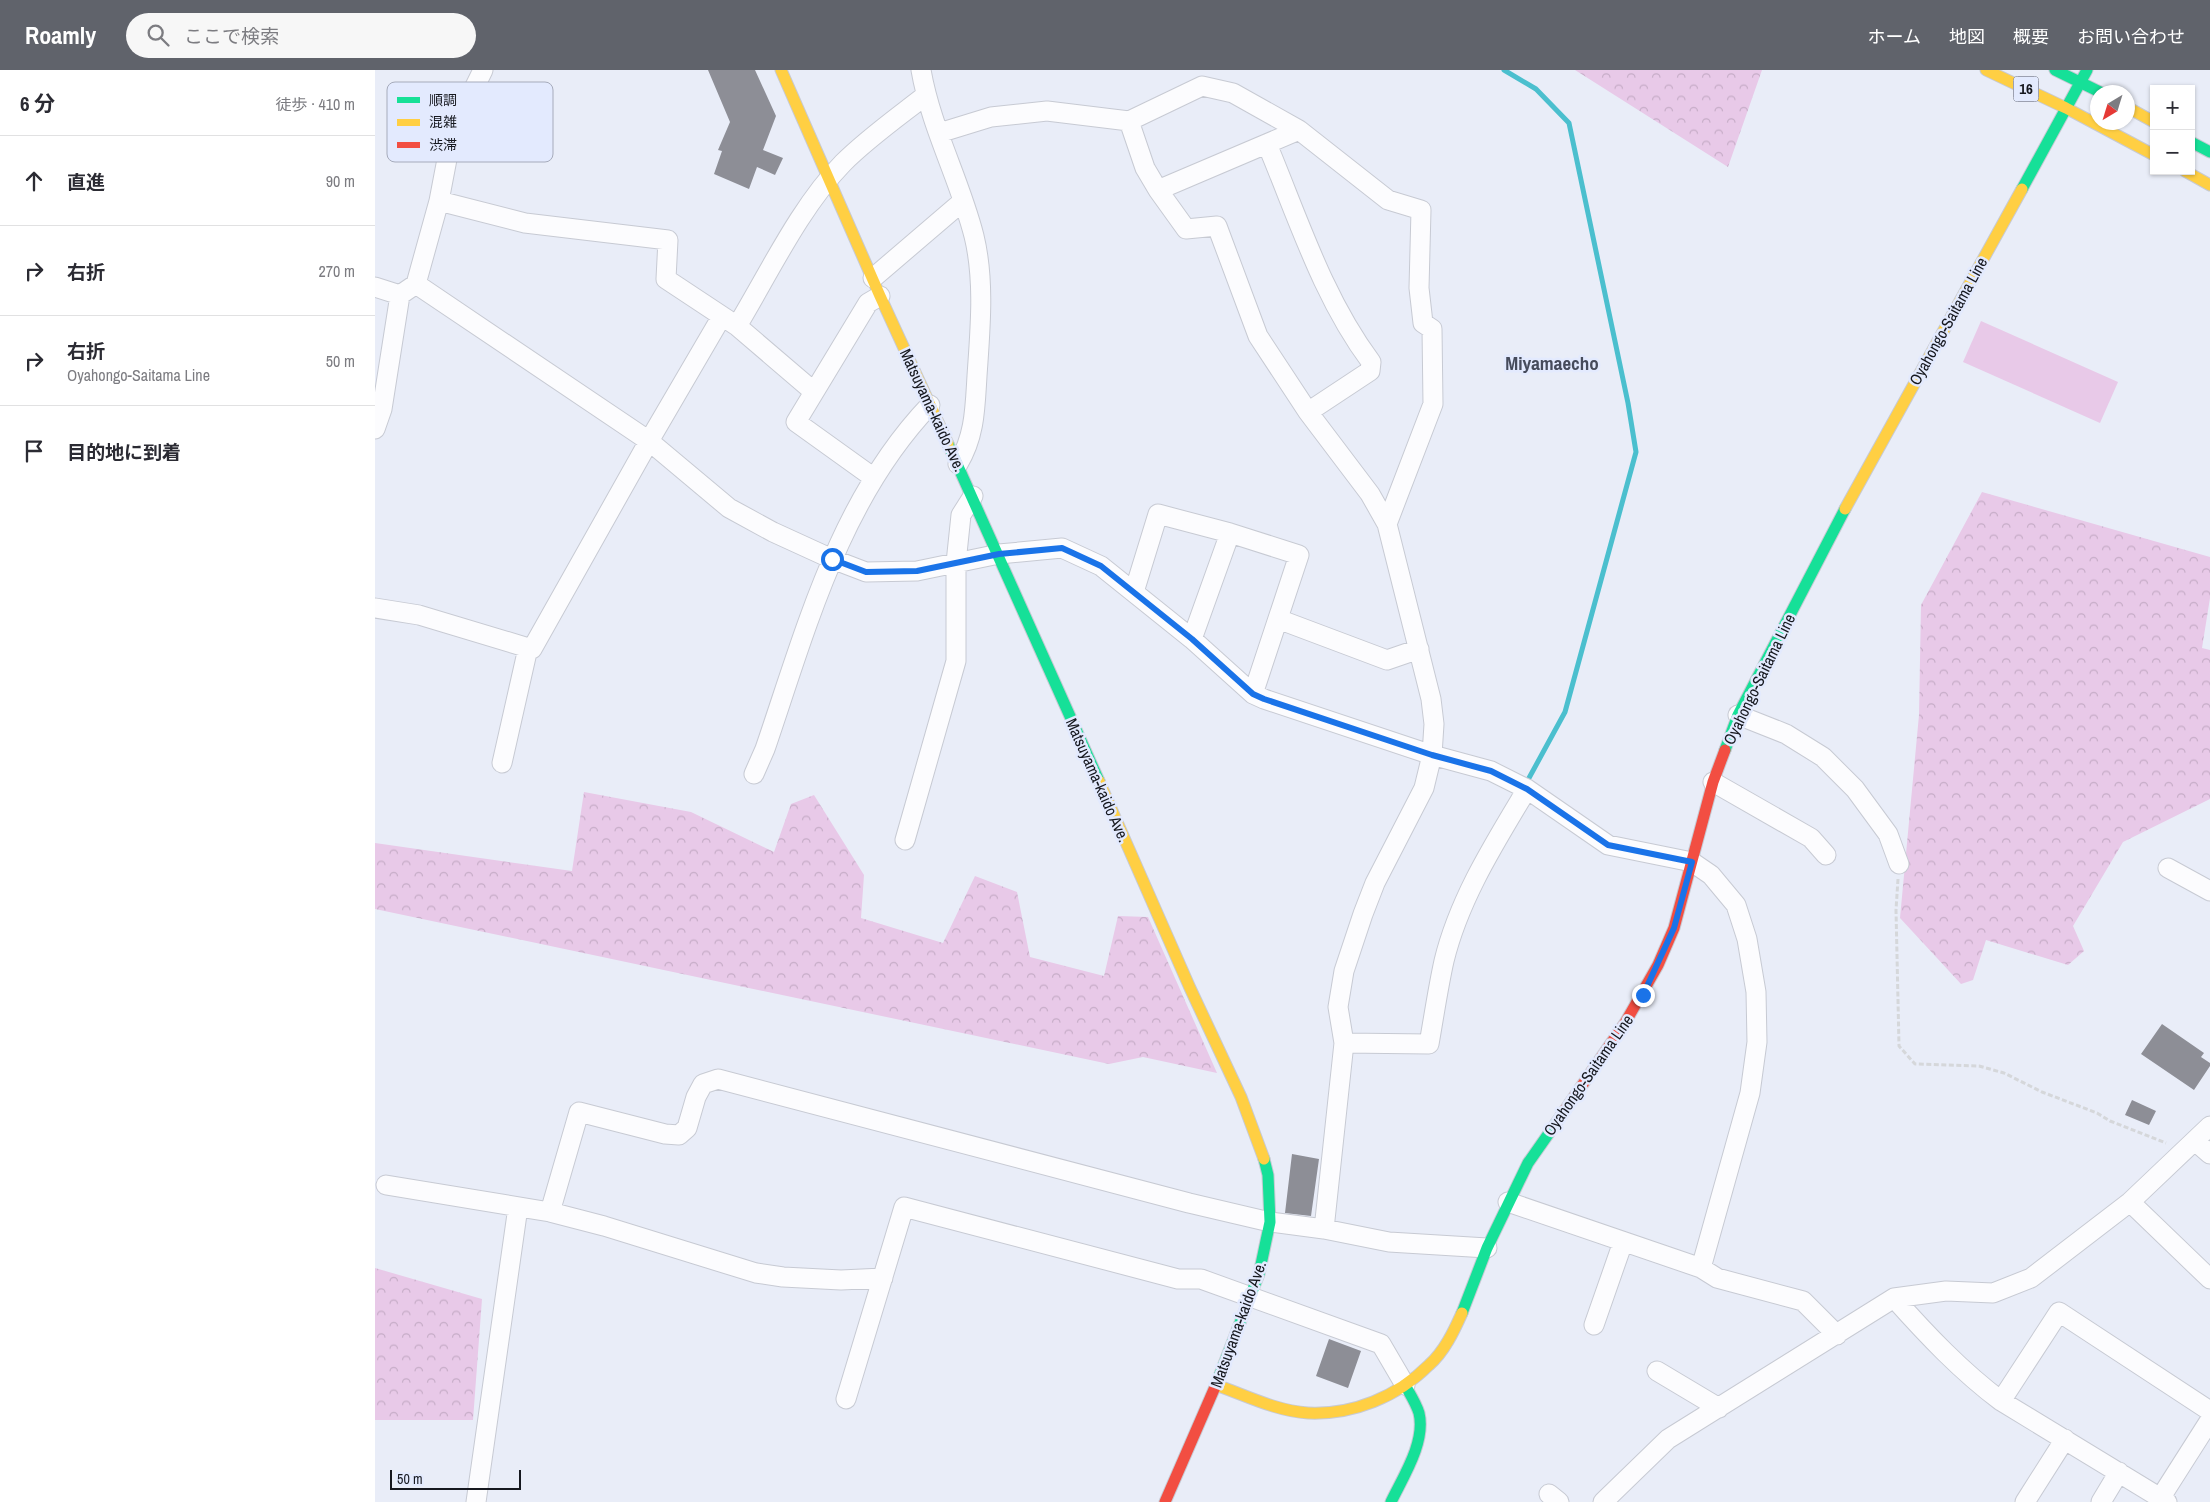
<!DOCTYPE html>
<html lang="ja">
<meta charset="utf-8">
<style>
:root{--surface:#fff;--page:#f7f7f7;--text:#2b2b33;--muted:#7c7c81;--line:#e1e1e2;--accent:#60636b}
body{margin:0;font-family:"Archivo Narrow","Noto Sans JP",sans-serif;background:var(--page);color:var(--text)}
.controls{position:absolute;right:15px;top:15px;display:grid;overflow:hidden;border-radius:0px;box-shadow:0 1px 4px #0004}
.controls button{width:45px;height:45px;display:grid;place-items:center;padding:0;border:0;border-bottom:1px solid var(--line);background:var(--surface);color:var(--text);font:25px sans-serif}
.compass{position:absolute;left:1715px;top:15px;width:45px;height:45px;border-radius:50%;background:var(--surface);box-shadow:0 1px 4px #0004;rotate:218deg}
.scale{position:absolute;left:15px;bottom:12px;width:131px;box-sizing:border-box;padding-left:5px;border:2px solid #16181f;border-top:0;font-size:14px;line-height:18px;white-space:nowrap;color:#16181f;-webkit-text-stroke:4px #e3eafe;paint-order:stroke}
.stop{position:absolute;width:15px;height:15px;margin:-11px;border:4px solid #1a73e8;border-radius:50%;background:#fff}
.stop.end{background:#1a73e8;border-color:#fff;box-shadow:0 1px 5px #0008}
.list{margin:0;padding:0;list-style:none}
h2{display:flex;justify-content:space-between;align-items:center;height:65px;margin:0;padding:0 20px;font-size:21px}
h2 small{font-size:16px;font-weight:400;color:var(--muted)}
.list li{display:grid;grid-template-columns:32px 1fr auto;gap:15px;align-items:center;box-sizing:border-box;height:90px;padding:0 20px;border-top:1px solid var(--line)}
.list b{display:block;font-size:19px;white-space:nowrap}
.list p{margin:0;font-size:16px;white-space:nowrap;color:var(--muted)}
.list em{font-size:16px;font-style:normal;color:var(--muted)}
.icon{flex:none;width:28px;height:28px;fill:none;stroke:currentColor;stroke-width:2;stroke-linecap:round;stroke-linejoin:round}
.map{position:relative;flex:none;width:1835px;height:1432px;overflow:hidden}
header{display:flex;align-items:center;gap:30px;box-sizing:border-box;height:70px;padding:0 25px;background:var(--accent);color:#fff}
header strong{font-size:24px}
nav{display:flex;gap:28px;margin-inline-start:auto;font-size:18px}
.search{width:350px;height:45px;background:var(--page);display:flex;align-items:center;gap:12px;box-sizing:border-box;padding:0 18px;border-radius:28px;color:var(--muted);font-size:19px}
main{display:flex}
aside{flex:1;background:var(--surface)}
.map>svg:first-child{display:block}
</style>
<header>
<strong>Roamly</strong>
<div class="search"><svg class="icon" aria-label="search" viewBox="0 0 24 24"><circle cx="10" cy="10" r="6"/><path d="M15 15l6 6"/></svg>ここで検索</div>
<nav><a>ホーム</a><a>地図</a><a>概要</a><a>お問い合わせ</a></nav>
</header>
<main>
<aside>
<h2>6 分<small>徒歩 · 410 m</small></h2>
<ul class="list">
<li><svg class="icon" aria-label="ahead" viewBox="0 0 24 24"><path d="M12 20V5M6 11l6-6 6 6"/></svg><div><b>直進</b></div><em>90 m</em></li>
<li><svg class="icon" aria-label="right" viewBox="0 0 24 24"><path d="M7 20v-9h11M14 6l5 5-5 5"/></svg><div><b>右折</b></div><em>270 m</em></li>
<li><svg class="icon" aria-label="right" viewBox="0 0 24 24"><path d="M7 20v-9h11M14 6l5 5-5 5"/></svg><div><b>右折</b><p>Oyahongo-Saitama Line</p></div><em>50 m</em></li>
<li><svg class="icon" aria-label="arrive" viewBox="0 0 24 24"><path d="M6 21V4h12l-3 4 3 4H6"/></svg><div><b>目的地に到着</b></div></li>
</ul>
</aside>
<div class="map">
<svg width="1835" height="1432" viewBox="0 0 1835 1432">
<defs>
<pattern id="forest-crowns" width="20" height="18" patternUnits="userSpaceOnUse" patternTransform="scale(1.25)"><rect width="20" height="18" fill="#e8c9e8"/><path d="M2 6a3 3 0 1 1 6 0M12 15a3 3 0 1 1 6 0" fill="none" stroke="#c6acc7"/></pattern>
</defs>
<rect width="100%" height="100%" fill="#e9edf8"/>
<path fill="url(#forest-crowns)" d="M1200,0H1387L1353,97Z
M1607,422L1835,487V528L1827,578L1835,580V729L1748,772L1698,856L1709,881L1693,895L1611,870L1598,910L1586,914L1525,848L1544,645L1546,535Z
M209,722L316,742L399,782L416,734L439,725L489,805L486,848L568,873L600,806L642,822L655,887L729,906L743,846L773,847L842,1003L768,987L734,994L0,839V773L197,801Z
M0,1198L107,1229L98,1350H0Z"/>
<path fill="#e8c9e8" d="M1606,251L1743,312L1725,353L1588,292Z"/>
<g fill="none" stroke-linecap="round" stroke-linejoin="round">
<path stroke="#4bbfce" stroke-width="5" d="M1129,0L1161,19L1194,53L1253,333L1261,382L1190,642L1154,708"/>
</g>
<path fill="#8d8e96" d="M333,0H380L401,46L388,80L408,88L400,105L382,97L374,119L339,104L347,81L343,80L355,52Z
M1787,954L1829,983L1826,987L1835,993V996L1819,1020L1766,984Z
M1757,1030L1781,1041L1774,1055L1750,1045Z
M917,1084L944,1089L936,1146L910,1143Z
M954,1269L986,1281L973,1318L941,1306Z"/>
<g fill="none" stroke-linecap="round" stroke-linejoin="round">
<defs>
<path id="street" d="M546,0C556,58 585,110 599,166C610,211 605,261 602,306C600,338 600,366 583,394
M754,51L770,98L783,120L811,159L842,156L883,266L933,342L995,424L1012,454
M564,63L616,47L672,41L754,51L827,16L858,23L924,60L1013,130L1046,140L1044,218L1048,253L1057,259L1058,334L1012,454L1056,629L1059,654L1057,685L1049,718L1000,813L988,844L969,901L963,937L969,973L949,1159
M892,74C923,148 948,228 996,292L995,301L933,342
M783,120L924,60
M64,131L150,153L293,170L291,209L362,256L438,321
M498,208L588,131
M41,214L64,131L77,63L108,0
M0,217L25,225
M362,256C394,203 425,137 468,93C493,68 523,47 551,25
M0,359L7,339L25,225L41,214L274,371L354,438L398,462L457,489L491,502L542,501L624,484L687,478L726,496L817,569L878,624L889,629L1057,685L1116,701L1152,719L1233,775L1317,792L1336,805L1361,835L1372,869L1381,922L1382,972L1375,1023L1326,1198
M499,408L421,352L493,233L505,226
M759,522L783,444L855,463
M0,538L44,545L157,579L274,371L347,246
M903,549L1012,590L1044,579
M817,569L855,463L924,485L878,624
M1363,645L1411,664L1448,687L1480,719L1513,764L1524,794
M127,693L153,578
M379,704L390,679C431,559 465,429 555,335
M1338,712L1436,768L1451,785
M530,770L581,591V493L586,445L598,426
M1793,798L1835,821
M969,973L1054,974C1059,946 1063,918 1069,891C1084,829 1119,774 1152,719
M1820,1071L1835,1084
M11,1115L175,1142L204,1042L290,1064L304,1065L312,1058L321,1027L328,1014L343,1009L814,1133L895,1152L949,1159L1014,1172L1112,1178
M1133,1132L1326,1198L1342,1208L1428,1231L1462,1265
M1755,1132L1835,1209
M175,1142L229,1156L381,1203L408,1207L466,1210L508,1208
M1519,1228C1552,1265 1586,1301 1626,1331L1792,1432
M1219,1255L1248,1172
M1282,1301L1344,1338
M471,1329L529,1137L803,1209H826L1006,1274L1030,1315
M1626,1331L1684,1242L1835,1341
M1174,1424L1184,1432
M1786,1427L1835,1350
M101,1432L143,1137
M1228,1432L1293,1369L1519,1228L1571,1221L1618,1223L1656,1208L1755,1132L1835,1056
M1650,1432L1690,1369
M1726,1432L1744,1402"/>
<path id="fast" d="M1680,0L1725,22
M1816,72L1835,82
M1647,119L1712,0
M573,374L724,711
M1350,680L1363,645L1470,439
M1087,1243L1112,1178L1153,1093L1186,1046
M840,1317L884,1204L895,1152L893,1105L889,1089
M1016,1432C1028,1407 1051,1372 1044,1343C1041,1333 1035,1324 1030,1315"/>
<path id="slow" d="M406,0L505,226L573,374
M1611,0L1691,38L1779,85
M1752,37L1779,52
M1810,101L1835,115
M1470,439L1647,119
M724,711L815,918L866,1027L889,1089
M841,1315C870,1325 901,1341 933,1343C978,1345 1022,1327 1054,1295C1069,1282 1079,1261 1087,1243"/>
<path id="jam" d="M1186,1046L1250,953L1283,895L1299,858L1338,712L1350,680
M790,1432L840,1317"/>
</defs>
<use href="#street" stroke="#c7cad3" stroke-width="21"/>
<use href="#fast" stroke="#c7cad3" stroke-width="13"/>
<use href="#slow" stroke="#c7cad3" stroke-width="13"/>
<use href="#jam" stroke="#c7cad3" stroke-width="13"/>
<path stroke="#d5d7da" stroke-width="3" stroke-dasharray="5 2.5" stroke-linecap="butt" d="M1523,809L1521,840L1524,976L1540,994L1604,996L1629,1003L1667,1022L1722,1043L1735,1051L1791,1073"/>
<use href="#street" stroke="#fcfcfe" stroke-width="19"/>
<use href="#fast" stroke="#16e098" stroke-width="11"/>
<use href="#slow" stroke="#ffcf43" stroke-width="11"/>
<use href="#jam" stroke="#f24e42" stroke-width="11"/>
</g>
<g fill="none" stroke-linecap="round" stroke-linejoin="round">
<path stroke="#1a73e8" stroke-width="6" d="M457,489L491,502L542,501L624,484L687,478L726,496L817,569L878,624L889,629L1057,685L1116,701L1152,719L1233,775L1317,792L1299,858L1268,925"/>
</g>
<g text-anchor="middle" stroke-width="5" stroke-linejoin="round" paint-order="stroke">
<rect fill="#e3eafe" stroke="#545762" stroke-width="1" x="1638.5" y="6.5" width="25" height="25" rx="4"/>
<g font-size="15" font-weight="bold" fill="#16181f">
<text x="1651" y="24">16</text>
</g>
<g font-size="16" fill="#16181f" stroke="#e3eafe">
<text transform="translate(1573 251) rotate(-61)" y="6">Oyahongo-Saitama Line</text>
<text transform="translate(558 340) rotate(65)" y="6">Matsuyama-kaido Ave.</text>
<text transform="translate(1384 609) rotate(-64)" y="6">Oyahongo-Saitama Line</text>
<text transform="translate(723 710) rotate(66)" y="6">Matsuyama-kaido Ave.</text>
<text transform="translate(1213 1005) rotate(-55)" y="6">Oyahongo-Saitama Line</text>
<text transform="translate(863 1254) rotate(-70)" y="6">Matsuyama-kaido Ave.</text>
</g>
<g font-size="19" font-weight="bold" fill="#464b5b" stroke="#e3eafe">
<text x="1177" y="300">Miyamaecho</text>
</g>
</g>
<rect x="12" y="12" width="166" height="80" rx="8" fill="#e3eafe" stroke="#a6abbb" stroke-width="1"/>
<rect x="22" y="27" width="23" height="6" fill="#16e098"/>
<rect x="22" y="49" width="23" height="7" fill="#ffcf43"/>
<rect x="22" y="72" width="23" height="6" fill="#f24e42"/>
<g font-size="14" fill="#16181f">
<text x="54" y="35">順調</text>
<text x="54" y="57">混雑</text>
<text x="54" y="80">渋滞</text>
</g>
</svg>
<div class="controls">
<button>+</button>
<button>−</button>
</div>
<svg class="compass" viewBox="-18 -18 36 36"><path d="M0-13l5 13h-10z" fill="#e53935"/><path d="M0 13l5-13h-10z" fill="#7c7c81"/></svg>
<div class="scale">50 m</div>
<div class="stop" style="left:457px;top:489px"></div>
<div class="stop end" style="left:1268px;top:925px"></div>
</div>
</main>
